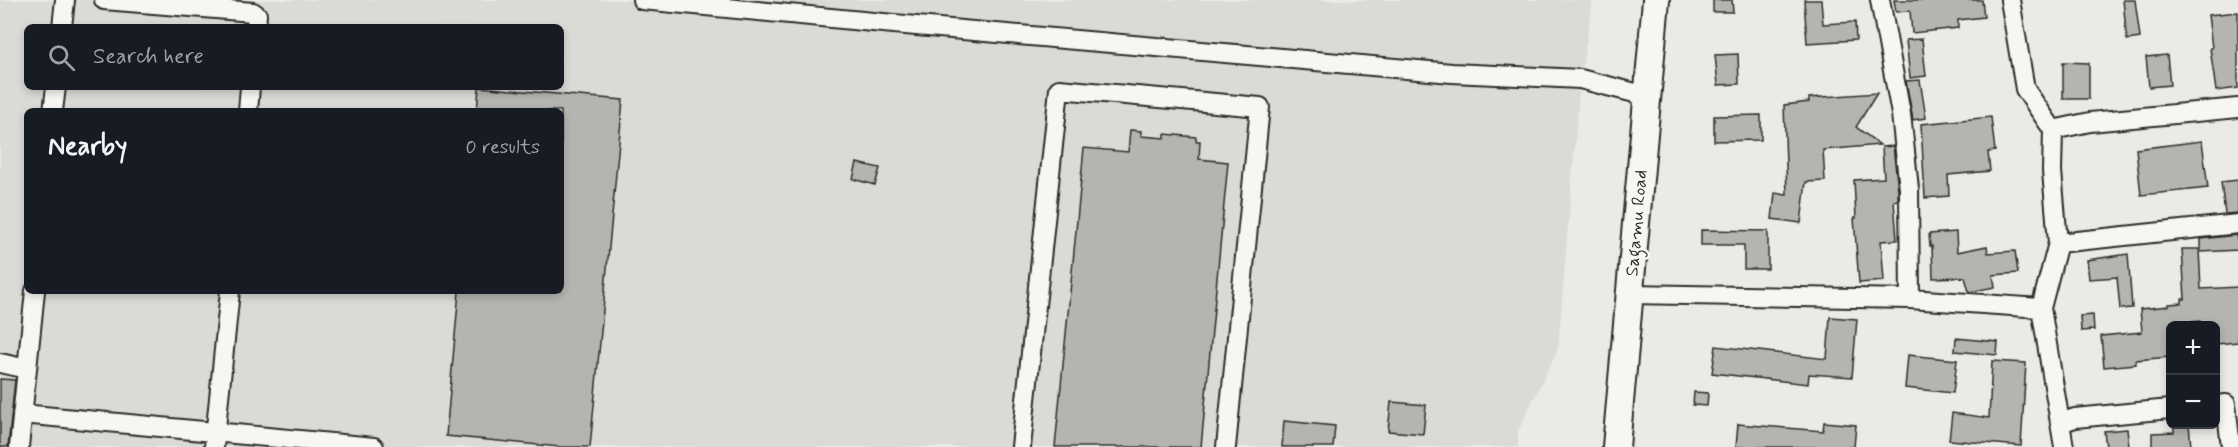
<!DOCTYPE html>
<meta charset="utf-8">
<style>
:root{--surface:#171b24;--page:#20242c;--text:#f1f3f6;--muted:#9ea1a6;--line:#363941}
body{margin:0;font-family:Mynerve,sans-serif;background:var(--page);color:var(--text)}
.controls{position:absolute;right:18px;bottom:18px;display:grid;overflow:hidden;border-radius:9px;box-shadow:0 3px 9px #0003}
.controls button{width:54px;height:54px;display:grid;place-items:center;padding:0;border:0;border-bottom:2px solid var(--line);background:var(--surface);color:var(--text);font:30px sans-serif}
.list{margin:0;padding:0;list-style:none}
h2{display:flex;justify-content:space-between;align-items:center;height:78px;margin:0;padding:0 24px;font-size:26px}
h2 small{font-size:20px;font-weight:400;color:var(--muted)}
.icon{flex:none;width:33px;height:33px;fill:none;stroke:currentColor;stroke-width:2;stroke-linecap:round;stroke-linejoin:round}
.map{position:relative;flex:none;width:2238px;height:447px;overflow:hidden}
.search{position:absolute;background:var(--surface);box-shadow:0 3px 9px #0003;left:24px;top:24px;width:540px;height:66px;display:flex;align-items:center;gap:15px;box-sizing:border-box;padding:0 21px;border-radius:9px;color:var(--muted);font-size:22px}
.panel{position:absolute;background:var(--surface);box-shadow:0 3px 9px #0003;left:24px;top:108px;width:540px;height:186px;border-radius:9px}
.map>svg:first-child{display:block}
</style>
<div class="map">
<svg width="2238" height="447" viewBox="0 0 2238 447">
<rect width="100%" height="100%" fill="#eaeae6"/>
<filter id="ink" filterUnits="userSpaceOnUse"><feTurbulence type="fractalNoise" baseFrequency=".0167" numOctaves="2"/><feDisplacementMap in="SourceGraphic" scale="12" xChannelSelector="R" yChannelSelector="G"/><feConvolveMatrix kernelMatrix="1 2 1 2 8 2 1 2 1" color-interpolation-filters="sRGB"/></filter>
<g filter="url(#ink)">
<path fill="#dadad6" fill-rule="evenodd" d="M0,0H1593L1580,79L1558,349L1518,431V447H0ZM27,27H561V87H27ZM27,111H561V291H27Z"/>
<path fill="#b4b4b1" stroke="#2b2b2b" stroke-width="1.5" d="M1713,0H1732L1733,12H1713Z
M1804,0H1821L1823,24L1855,22L1856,40L1807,43Z
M1894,0H1982L1984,17L1958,20V28L1912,33L1910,11L1896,12Z
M2123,0H2135L2140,38L2127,40Z
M2238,12V88L2216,91L2210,48H2212L2208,15Z
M1922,39L1926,76L1910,78L1906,40Z
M1738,54L1739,84L1718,85L1715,55Z
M2167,55L2170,85L2149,87L2146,57Z
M2063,62L2089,63V99H2063Z
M1920,80L1926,118L1913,120L1906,81Z
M479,87L623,100L590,447H560L446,436L459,291H561V111H477Z
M1877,93L1856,127L1880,145L1823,150L1825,181L1806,182L1801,223L1772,219L1775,193L1787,195L1784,105L1809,102V98Z
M1761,115V140L1714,141V116Z
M1991,117L1995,151L1988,152L1990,171L1948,175L1949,196L1925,198L1921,124Z
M1130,130L1141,131V136L1165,138V134L1196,137V141H1200L1199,159L1228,162L1201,447H1055L1084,148L1128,152Z
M2202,141L2208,188L2141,195L2136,149Z
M1893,146L1898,190V200L1894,201L1897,240L1881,241L1884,281L1859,283L1854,218H1856L1854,180L1884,178L1882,147Z
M857,163L880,168L875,185L853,179Z
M2238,180V213L2225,214L2221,182Z
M1701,230L1768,231V269H1744V245H1701Z
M1956,232L1957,252L1987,246L1988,253L2015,251L2018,273L1993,275L1995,287L1969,292L1965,277L1933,278L1932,246H1930L1929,234Z
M2237,235L2238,250L2201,252V239Z
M2182,249H2199L2201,289L2238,287V342L2216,344V326H2200V321L2170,324V357L2136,360V364L2104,367L2101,336L2142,332L2140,309L2169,306V304L2182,303V299H2185Z
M2128,254L2132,308L2120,309L2117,277L2089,279L2087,260Z
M2093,315L2094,330L2081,331L2080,316Z
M1830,317L1857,319L1852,377L1809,374L1808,384L1712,373L1716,346L1827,359Z
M1956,338L1998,342L1997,355L1955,351Z
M1908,355L1957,360L1953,393L1905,388Z
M1992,361L2026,363L2021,446L1949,440L1952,413L1989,418Z
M0,379L15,380L8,447H0Z
M1694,392L1708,393L1707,406L1693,405Z
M1391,402L1426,405L1423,434L1388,431Z
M1284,421L1335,426L1333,447H1282Z
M1824,422L1856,425L1854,447H1736L1738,424L1823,431Z
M2174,424H2189L2191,447H2152V433L2174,432Z
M2127,429L2129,447H2106L2104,431Z"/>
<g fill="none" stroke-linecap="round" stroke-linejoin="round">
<defs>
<path id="minor" d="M104,0L253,12L257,15L256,27
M642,0L894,24L1452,73L1580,79L1647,96
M1880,0L1901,114L1909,189L1910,299
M2010,0L2025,89L2053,130L2052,171L2058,243L2041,308L2064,447
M62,27L65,0
M53,111L56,87
M248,111L250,87
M2053,130L2090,122L2238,108
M2058,243L2238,224
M1629,294L1910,299L2041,308
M0,363L27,369
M2216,405L2226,404L2231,447
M22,414L374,447
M2060,423L2075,418L2170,409
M19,447L35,291
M214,447L230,291
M1021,447L1059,89L1260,107L1226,447"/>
<path id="highway" d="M1616,447L1656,0"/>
</defs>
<use href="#minor" stroke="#2b2b2b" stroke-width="22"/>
<use href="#highway" stroke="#2b2b2b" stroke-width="30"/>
<use href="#minor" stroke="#f6f6f2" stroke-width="18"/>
<use href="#highway" stroke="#f6f6f2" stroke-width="26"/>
</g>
</g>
<g text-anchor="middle" stroke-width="5" stroke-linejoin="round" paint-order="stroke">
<g font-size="18" fill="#2b2b2b" stroke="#f6f6f2">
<text transform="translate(1636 223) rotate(-85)" y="6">Sagamu Road</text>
</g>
</g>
</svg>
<div class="controls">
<button>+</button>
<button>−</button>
</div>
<div class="search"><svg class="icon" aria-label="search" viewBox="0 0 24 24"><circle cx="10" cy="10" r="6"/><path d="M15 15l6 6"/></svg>Search here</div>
<section class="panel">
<h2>Nearby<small>0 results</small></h2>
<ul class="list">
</ul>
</section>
</div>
